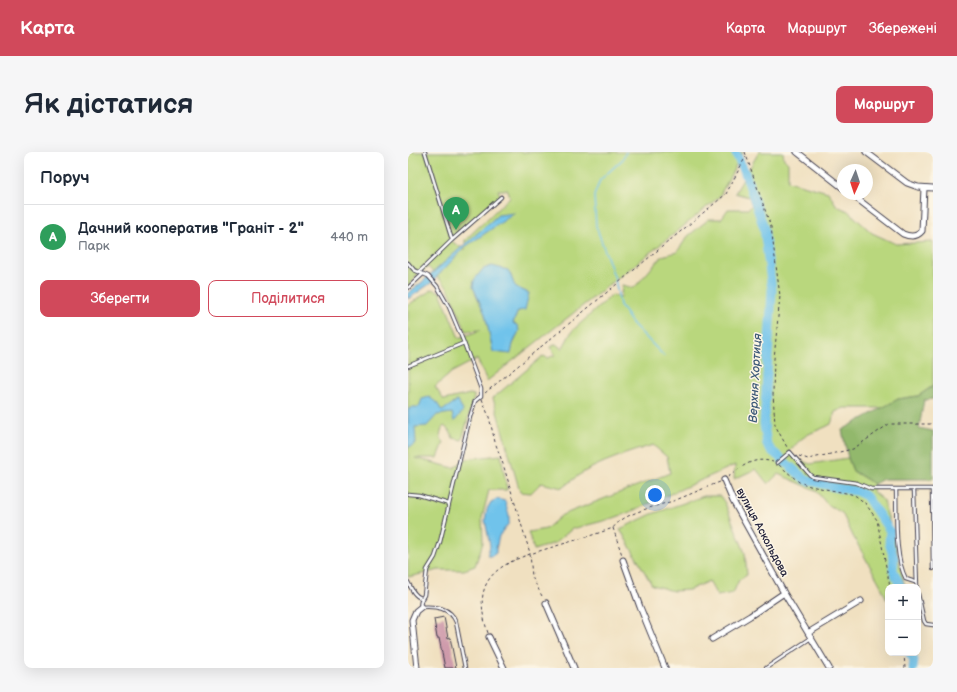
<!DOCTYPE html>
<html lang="uk">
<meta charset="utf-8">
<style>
:root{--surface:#fff;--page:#f6f6f7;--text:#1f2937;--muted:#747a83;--line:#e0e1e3;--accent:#d1495b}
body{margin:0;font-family:"Balsamiq Sans",sans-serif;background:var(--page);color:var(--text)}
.controls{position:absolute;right:12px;bottom:12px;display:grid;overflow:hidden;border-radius:8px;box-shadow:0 4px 16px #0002}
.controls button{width:36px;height:36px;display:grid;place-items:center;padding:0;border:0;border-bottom:1px solid var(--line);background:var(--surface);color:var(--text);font:20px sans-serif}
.compass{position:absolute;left:429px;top:12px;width:36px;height:36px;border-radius:50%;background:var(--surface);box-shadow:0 4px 16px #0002;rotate:183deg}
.you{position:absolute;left:247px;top:343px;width:14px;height:14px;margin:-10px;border:3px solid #fff;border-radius:50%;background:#1a73e8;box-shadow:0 0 0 6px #1a73e833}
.badge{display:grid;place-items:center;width:26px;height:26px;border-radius:50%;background:var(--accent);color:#fff;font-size:13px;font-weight:700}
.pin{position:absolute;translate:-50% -33px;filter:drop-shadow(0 1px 2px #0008)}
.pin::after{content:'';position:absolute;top:21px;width:14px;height:12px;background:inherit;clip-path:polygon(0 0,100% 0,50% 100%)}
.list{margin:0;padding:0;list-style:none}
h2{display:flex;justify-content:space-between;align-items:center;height:52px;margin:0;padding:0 16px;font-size:17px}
h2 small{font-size:13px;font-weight:400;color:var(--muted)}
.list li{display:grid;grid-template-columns:26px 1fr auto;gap:12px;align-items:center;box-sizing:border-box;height:64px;padding:0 16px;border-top:1px solid var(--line)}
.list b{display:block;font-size:15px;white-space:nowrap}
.list p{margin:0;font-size:13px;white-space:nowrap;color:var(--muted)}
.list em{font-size:13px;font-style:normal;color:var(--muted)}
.actions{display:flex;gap:8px;padding:12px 16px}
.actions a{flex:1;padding:9px 0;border:1px solid var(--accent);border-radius:8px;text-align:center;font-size:14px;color:var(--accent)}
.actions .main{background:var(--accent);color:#fff}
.map{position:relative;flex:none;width:525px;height:516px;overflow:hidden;border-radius:8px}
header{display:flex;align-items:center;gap:24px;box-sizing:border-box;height:56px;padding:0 20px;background:var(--accent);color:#fff}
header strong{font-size:19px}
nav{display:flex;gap:22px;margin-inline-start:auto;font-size:14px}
.intro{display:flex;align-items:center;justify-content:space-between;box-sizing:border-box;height:96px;padding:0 24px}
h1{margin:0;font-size:28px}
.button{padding:10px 18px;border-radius:8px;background:var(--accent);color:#fff;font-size:14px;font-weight:700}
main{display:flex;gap:24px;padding:0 24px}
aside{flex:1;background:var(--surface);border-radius:8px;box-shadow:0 4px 16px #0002}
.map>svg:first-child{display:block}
</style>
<header>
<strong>Карта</strong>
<nav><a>Карта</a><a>Маршрут</a><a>Збережені</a></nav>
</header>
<div class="intro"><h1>Як дістатися</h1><a class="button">Маршрут</a></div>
<main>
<aside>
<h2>Поруч<small></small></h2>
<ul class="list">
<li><span class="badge" style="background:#2e9e5b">A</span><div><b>Дачний кооператив &quot;Граніт - 2&quot;</b><p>Парк</p></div><em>440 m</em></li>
</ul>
<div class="actions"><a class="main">Зберегти</a><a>Поділитися</a></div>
</aside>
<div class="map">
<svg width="525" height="516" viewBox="0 0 525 516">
<rect width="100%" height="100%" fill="#fcf5e5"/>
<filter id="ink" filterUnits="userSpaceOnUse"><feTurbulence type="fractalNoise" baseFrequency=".025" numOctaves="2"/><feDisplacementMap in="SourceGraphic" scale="8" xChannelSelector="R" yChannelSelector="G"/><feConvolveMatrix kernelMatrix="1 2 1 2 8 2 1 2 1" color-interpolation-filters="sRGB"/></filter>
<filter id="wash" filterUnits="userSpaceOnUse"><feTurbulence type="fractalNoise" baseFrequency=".012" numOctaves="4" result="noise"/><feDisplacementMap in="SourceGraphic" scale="16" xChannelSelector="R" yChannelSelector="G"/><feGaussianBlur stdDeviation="0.9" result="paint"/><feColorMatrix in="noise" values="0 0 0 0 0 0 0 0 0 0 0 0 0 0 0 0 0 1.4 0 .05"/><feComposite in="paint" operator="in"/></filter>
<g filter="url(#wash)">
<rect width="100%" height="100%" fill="#f0e0c0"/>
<path fill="#b9d77d" stroke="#6e7c5c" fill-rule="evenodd" d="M0,0H335L311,45L271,78L79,229L69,207L44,220L27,235L36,248L62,242L66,243V245L54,288L45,286L42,279L36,274L34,276C32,282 31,286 36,290L30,306H7L46,316L57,307L93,303L99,338H81L74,366L75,391L67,414L56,418H31L0,425V153L25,137L32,140L51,186L73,178L58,179L40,136L20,115L9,123L0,135ZM90,38H100L102,45L57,88V98L43,89L80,54V53L93,45ZM103,123C105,136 109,136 121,141L110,159L105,171L108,186L105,192L103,198L86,200L77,162L65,135Z
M351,0H375L376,7L380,11V29L420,40L429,54L440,59L464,81L488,92L525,90V234L510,244L490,247L476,256H436L427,260L423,272C416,276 410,278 403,281C394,285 387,293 381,300L389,307L402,312L440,306L445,319L466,332L465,340L475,348L487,389L497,435H480L479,448L472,432L445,384L434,361L419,352L407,338L370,322L360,332L348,317L326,327L327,313L222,360L203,367L164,377L147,391L126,398L120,380L138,377L154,363L262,321L259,305L245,293C222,300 191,310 171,323C165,327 159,332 154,336L133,331L123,341L112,340L85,246L135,204L140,206L147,203L143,195L148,192L154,197L164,179L204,143L213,145L214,133L226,136L254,104L269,100L280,84L301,67H313L320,57H340L344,53L341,45L327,41Z
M296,344H312L317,351L337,401L339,423L331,428L325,441L309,444L301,429L281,438L265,439L244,433L212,377L244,362Z"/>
<path fill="#92b86c" stroke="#5a6d54" d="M525,234V247L516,248L511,276L525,279V327H475L466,332L445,319L440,306L434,278L490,247L510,244Z"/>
<path fill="#6fc3eb" stroke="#487293" d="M107,61L57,95L23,131L0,147V141L13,131L90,63Z
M84,114L100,118C109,134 101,133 121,141L117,158L110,159L105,171L110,174L111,179L105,192L103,202L85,200L77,162L65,135L66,128L75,117Z
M21,245L29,251L34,259L50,248L55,259L46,270L44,261L29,263L19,274L7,275L8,291L0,296V258L4,255H11L14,247Z
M89,347L97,349L101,363V371L91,384L88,397V401L84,404H79L82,394L77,368L79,357L83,350Z"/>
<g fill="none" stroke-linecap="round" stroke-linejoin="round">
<path stroke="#6fc3eb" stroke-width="1.5" d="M218,0L215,7L192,28L186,44L188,74L207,127L212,153L224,171L256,204"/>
<path stroke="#6fc3eb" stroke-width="9" d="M327,0L336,18L356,76L364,138L356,272L359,293L364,299L398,328L430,336L448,339L458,344L482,379L481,391L486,406L485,418L491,431L492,435
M501,501L506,508L505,516"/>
</g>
<g id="blocks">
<path fill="#ce9aaa" d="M36,465L40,486L42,485L48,516H37L31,486H29L26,467Z"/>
</g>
</g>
<g filter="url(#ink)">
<use href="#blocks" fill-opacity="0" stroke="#413e4f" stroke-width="1"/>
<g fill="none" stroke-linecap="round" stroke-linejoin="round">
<defs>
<path id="service" d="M17,0L44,88
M0,111L6,118L20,124L29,134L41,155L56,191L73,237V244L67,249L62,265L32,390L27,405L19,418L16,443C14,447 11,449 13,455C27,454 42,455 48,470L57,516
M11,120L44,88L93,45
M0,136L15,122
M0,214L56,191
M369,311L382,300L402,323L405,325L449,331L463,337H525
M488,337C489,362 486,405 498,427L507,430
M506,337L509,435
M524,337L525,417
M0,342L11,343L41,352
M0,430C3,436 6,444 13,446
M510,442L516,469L518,472L525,473
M358,516L403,486"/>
<path id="minor" d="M389,0L435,36
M458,0L499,31L510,35L525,36
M443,42L495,82C502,85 509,85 514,79L516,36
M316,328L325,349L376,441L421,516
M215,408L232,455L257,516
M138,451L166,516
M400,481L453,449
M81,485L96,516
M304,487L342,464L376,441
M9,516L4,468L8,459L13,455"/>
</defs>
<use href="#service" stroke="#413e4f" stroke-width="4.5"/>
<use href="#minor" stroke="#413e4f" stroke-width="7"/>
<path stroke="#413e4f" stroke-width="1" stroke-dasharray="3 3" stroke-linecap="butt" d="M337,0L363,75L372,144L366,207L365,241L367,273L380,297
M77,241L318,42L338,4
M74,247L81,265L87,290L95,312L122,401L124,425L135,446
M391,304L400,307L445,297L481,272H525
M371,313L391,330L402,334L443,342L448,344L457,351L469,368L482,435
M320,325C335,314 345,304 365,310
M205,376L214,403
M80,481C61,425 91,411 138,397C161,390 183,384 205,376C215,361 249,354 265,349C281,343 296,336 312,330
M496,501L497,516"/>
<use href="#service" stroke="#fff" stroke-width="2.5"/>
<use href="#minor" stroke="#fff" stroke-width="5"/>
</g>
</g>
<g text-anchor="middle" stroke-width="3" stroke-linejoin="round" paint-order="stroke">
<g font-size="11" fill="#22223b" stroke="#fcf5e5">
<text transform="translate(355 380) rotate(62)" y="4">вулиця Аскольдова</text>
</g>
<g font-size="12" font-style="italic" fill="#3d5a79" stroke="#fcf5e5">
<text transform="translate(347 226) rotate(-87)" y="4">Верхня Хортиця</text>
</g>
</g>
</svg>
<div class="controls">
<button>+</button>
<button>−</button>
</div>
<svg class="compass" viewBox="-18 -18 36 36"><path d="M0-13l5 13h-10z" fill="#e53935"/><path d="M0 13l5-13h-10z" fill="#747a83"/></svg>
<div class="you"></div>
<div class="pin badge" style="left:48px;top:78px;background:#2e9e5b">A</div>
</div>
</main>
